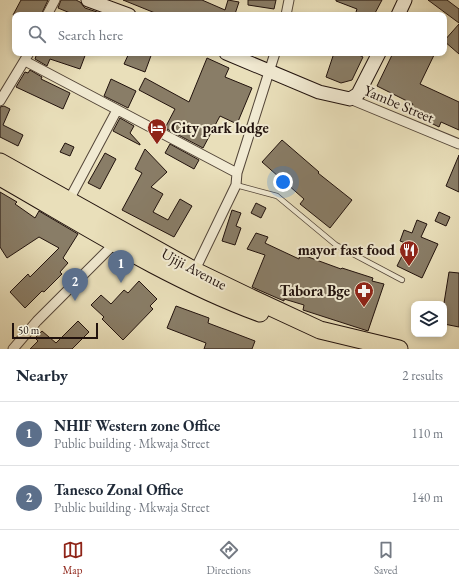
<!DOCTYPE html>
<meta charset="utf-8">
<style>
:root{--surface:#fff;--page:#f6f6f7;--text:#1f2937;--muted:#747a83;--line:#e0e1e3;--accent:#8f2418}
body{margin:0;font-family:"EB Garamond",serif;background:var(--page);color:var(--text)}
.controls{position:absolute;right:12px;bottom:12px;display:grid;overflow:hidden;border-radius:8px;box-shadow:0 2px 6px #0003}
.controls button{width:36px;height:36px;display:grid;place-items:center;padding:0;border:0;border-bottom:1px solid var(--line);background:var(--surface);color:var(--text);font:20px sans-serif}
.scale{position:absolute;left:12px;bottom:10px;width:86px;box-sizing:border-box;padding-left:4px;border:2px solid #21120d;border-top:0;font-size:11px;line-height:14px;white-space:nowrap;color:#21120d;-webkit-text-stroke:3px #f1ead2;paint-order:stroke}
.you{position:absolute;left:283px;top:182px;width:14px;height:14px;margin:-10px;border:3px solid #fff;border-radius:50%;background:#1a73e8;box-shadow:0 0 0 6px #1a73e833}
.badge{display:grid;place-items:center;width:26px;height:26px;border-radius:50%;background:var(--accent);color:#fff;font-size:13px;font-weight:700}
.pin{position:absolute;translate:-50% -33px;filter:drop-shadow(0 1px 2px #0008)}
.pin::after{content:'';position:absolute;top:21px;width:14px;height:12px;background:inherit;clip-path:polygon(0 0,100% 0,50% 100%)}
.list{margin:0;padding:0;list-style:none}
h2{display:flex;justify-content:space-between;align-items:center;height:52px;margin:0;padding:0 16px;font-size:17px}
h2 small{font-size:13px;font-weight:400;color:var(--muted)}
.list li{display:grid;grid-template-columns:26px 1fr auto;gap:12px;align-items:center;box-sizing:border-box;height:64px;padding:0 16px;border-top:1px solid var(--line)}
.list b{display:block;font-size:15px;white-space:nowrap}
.list p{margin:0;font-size:13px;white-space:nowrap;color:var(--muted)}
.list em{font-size:13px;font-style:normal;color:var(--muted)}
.icon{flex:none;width:22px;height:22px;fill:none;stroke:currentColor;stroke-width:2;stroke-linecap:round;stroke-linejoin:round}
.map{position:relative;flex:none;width:459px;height:349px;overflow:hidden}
.search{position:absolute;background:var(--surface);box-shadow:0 2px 6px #0003;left:12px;right:12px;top:12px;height:44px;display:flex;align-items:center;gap:10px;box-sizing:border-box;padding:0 14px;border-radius:8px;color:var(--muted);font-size:15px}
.sheet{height:180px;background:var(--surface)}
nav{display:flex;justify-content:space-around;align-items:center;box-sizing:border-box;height:56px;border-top:1px solid var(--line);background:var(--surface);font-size:11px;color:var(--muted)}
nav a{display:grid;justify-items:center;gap:2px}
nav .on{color:var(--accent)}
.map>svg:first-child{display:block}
</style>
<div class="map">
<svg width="459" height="349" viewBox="0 0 459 349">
<rect width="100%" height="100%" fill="#e9dfba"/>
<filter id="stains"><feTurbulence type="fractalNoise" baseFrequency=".005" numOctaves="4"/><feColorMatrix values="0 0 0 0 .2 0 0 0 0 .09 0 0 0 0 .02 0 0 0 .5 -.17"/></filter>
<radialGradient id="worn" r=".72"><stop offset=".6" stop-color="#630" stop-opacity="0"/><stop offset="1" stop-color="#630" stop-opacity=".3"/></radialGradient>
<path fill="#897d67" stroke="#21120d" d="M21,0H48L41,15H13Z
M61,0H76L80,2L85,8L106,15H75L58,8Z
M123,0H202L225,10L228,0L239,2L235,14L237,15H160Z
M248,0H276L274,9L248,5Z
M336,0H382L374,15H355L357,9L336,1Z
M428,0H447L459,9V23Z
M459,24V54L444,41Z
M37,53H86L80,69L50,59L47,66L35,59Z
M129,53H152L145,72L124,64Z
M334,53H355L363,57L352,80L341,83L326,77Z
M393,53H435L420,84L459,102V130L441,122L439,127L409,112L413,104L377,86Z
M207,58L229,68L225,77L252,88L237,124L220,116L203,148L165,128L175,109L139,90L145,78L189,102Z
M30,70L42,77L41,79L70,93L63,109L16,87L25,72L28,73Z
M111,79L136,91L128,108L104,96Z
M4,106L10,109L3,125L23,135L18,146L0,137V107Z
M120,118L134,126L130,133L140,144V145L113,131Z
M282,140L319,172L318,173L352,200L330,228L300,204L304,199L262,162Z
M65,143L74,147L70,156L60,152Z
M170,144L199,160L194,169L165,153Z
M145,149L167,172L151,187L163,194L153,212L168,220L180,199L192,206L174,237L122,210L142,173L135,169Z
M105,153L116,159L100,189L88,183Z
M459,155V192L446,186Z
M0,192L17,202L15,204L35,218L39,211L78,234L63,258L68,263L60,272L62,274L44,292L42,291L25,308L10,292L28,274L30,277L59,248L39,237L7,258L0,247Z
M256,203L266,208L261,218L251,213Z
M232,210L241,213L236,226L241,228L235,245L222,241Z
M439,212L450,217L446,226L435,221Z
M417,220L427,224L421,237L438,244L422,278L397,266L408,244L400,241L404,230L412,233Z
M256,233L268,237L265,243L267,244L299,259L300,254L341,269L342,268L373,278L372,281L384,284L368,331L303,310L304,305L284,299V301L252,287L265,255L247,249Z
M449,272L459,273V327L444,324V303Z
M139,281L157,299L150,306L153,309L123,340L102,319L104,317L91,305L101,295L111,304L124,290L128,293Z
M176,306L209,318L208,323L255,341L252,349H204L206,343L167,328Z
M78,321L89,332L72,349H30L38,341L35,338L42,331L56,343Z"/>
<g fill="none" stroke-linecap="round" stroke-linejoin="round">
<defs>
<path id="lane" d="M236,185L277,196L336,245L402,280"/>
<path id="street" d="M47,15L55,0
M286,15L289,0
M25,61L237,173
M350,99L459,144
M0,101L29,53
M69,200L117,110
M193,274L236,185L237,173L275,53
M13,349L37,321L117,241"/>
<path id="secondary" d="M88,0L129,15
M398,15L405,0
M226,53L319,92L350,99L358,94L379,53"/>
<path id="highway" d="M0,162L195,271L249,297L320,330L399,349
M0,177C84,225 170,280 260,313"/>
</defs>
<use href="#lane" stroke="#534538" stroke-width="6"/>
<use href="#street" stroke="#534538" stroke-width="11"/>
<use href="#secondary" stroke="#21120d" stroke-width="15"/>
<use href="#highway" stroke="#21120d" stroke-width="19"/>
<use href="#lane" stroke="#f1ead2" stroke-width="4.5"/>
<use href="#street" stroke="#f1ead2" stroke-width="9"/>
<use href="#secondary" stroke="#f1ead2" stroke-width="13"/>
<use href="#highway" stroke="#e9dfba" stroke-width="17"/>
</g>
<defs>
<symbol id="hotel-pin" viewBox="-11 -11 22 30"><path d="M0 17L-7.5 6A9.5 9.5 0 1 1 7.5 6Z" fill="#8f2418" stroke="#f1ead2"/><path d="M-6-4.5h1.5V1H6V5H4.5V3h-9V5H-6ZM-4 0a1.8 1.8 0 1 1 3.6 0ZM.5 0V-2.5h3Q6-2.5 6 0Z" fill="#fff"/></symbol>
<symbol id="restaurant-pin" viewBox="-11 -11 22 30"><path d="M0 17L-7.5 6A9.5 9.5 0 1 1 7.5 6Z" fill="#8f2418" stroke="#f1ead2"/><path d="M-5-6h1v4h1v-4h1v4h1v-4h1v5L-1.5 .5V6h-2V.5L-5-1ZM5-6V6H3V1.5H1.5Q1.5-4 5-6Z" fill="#fff"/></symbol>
<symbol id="pharmacy-pin" viewBox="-11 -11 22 30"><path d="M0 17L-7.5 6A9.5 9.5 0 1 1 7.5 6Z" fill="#8f2418" stroke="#f1ead2"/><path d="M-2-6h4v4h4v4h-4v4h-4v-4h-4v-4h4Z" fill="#fff"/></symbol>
</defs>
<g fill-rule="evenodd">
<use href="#hotel-pin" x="146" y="117" width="22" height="30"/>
<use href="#restaurant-pin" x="398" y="239" width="22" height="30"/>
<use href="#pharmacy-pin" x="353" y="280" width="22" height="30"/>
</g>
<g text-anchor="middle" stroke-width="4" stroke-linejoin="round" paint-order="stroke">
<g font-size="15" fill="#21120d" stroke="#f1ead2">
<text transform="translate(399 104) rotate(23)" y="5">Yambe Street</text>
<text transform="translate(194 269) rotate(28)" y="5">Ujiji Avenue</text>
</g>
<g font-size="15" font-weight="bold" fill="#21120d" stroke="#f1ead2" text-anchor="end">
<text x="171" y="133" text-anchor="start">City park lodge</text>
<text x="395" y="255">mayor fast food</text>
<text x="350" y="296">Tabora Bge</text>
</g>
</g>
<rect width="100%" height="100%" filter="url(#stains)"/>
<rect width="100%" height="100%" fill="url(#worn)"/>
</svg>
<div class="controls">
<button><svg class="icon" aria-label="layers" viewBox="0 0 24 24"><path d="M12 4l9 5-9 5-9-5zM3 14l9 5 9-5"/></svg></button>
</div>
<div class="scale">50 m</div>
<div class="you"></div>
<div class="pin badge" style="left:121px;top:283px;background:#5c6f8a">1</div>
<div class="pin badge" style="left:75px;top:301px;background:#5c6f8a">2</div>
<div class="search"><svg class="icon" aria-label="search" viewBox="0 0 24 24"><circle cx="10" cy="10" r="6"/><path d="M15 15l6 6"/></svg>Search here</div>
</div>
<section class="sheet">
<h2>Nearby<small>2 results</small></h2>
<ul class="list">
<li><span class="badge" style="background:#5c6f8a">1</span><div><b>NHIF Western zone Office</b><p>Public building · Mkwaja Street</p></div><em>110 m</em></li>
<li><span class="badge" style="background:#5c6f8a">2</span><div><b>Tanesco Zonal Office</b><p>Public building · Mkwaja Street</p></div><em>140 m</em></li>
</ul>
</section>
<nav>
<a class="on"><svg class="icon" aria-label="map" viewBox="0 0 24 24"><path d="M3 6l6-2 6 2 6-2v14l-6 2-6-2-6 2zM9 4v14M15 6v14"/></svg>Map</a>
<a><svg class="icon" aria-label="directions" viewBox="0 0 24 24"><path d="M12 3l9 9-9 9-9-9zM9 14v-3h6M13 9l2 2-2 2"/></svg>Directions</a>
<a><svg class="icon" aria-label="saved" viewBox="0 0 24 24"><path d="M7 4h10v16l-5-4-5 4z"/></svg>Saved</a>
</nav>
